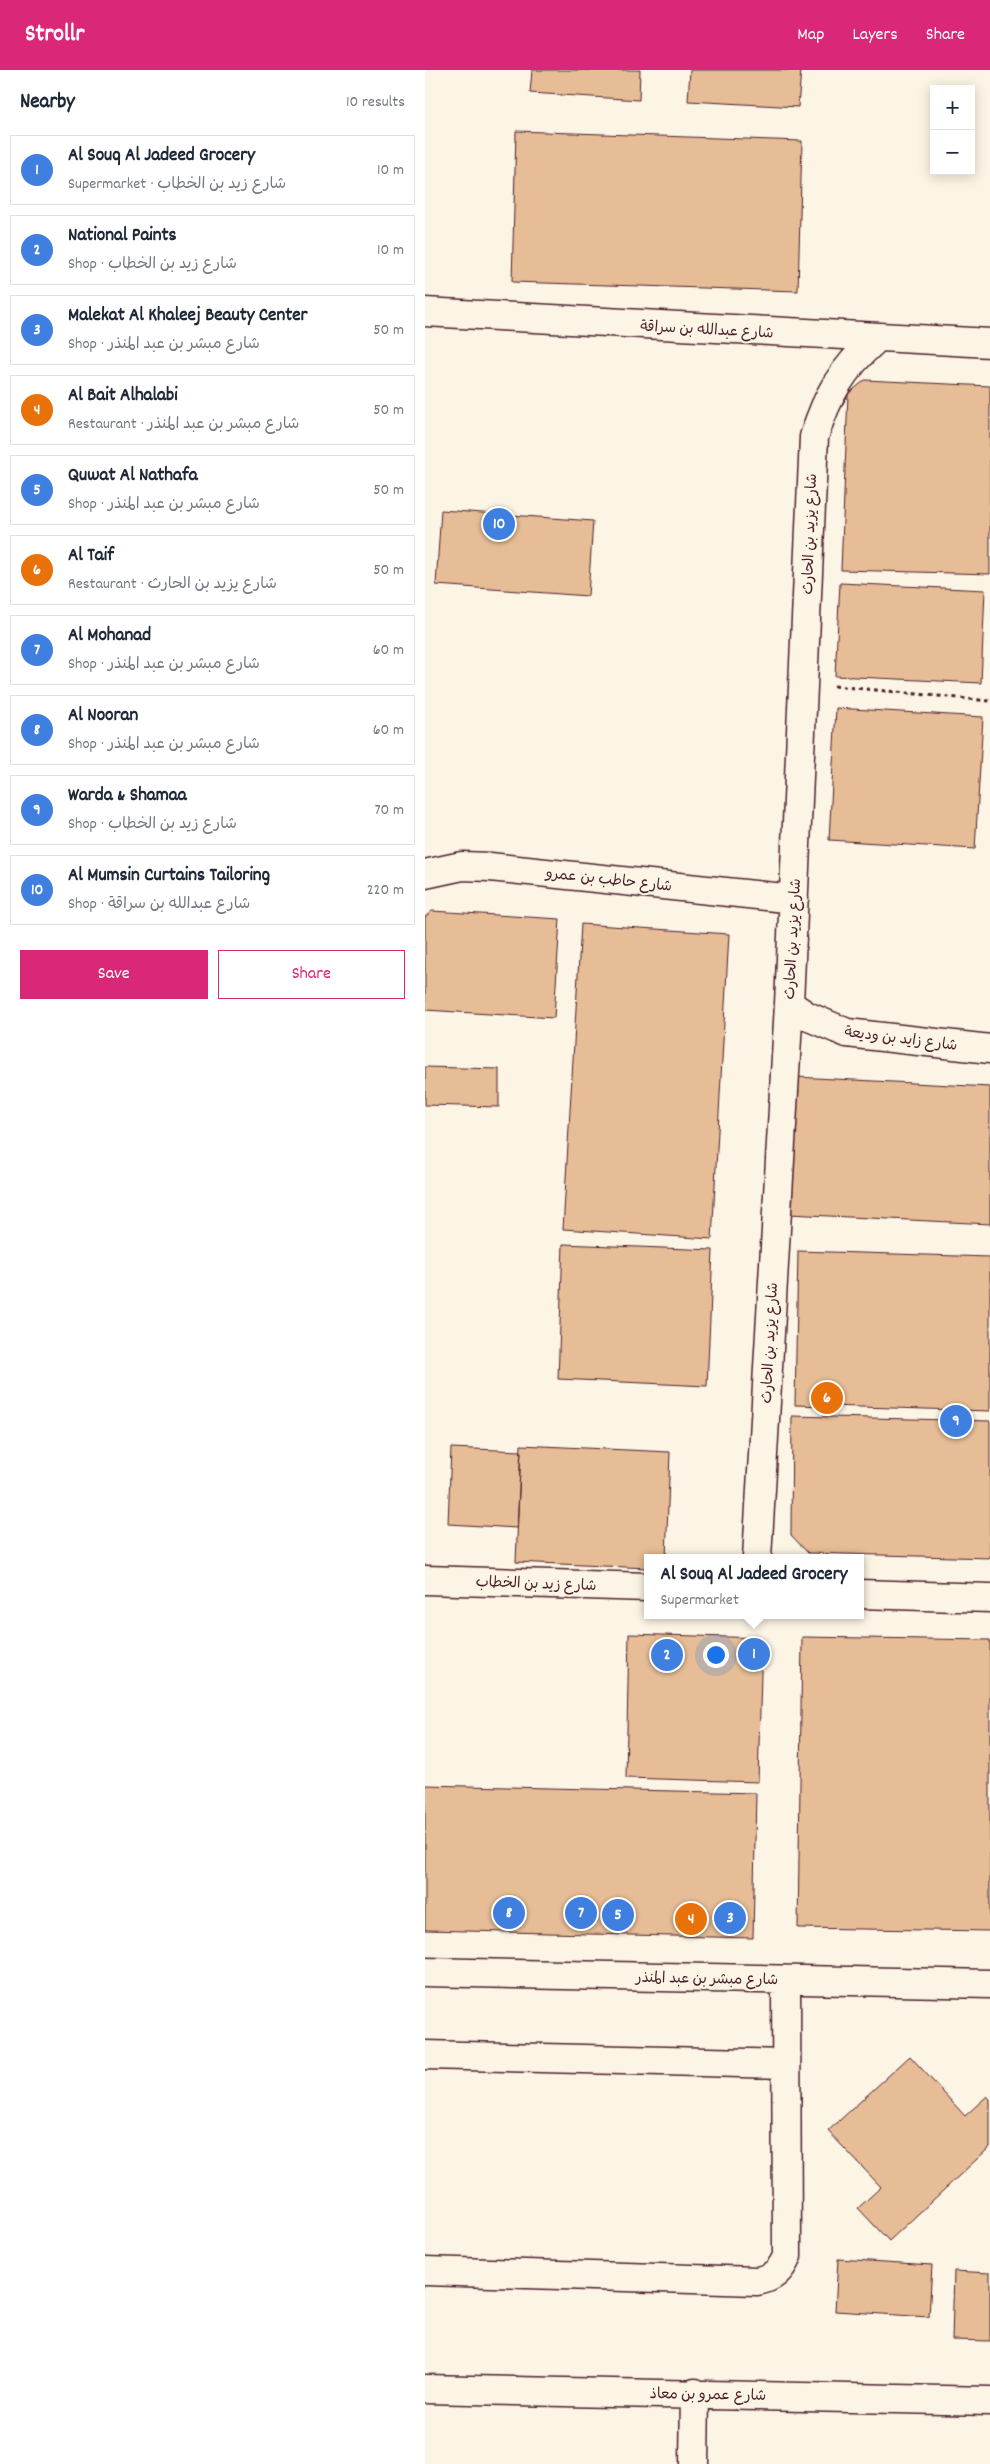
<!DOCTYPE html>
<meta charset="utf-8">
<style>
:root{--surface:#fff;--page:#f6f6f7;--text:#1f2937;--muted:#747a83;--line:#e0e1e3;--accent:#db2777}
body{margin:0;font-family:Dekko,"Playpen Sans Arabic",sans-serif;background:var(--page);color:var(--text)}
.controls{position:absolute;right:15px;top:15px;display:grid;overflow:hidden;border-radius:0px;box-shadow:0 2px 12px #0003}
.controls button{width:45px;height:45px;display:grid;place-items:center;padding:0;border:0;border-bottom:1px solid var(--line);background:var(--surface);color:var(--text);font:25px sans-serif}
.you{position:absolute;left:290px;top:1584px;width:18px;height:18px;margin:-12px;border:4px solid #fff;border-radius:50%;background:#1a73e8;box-shadow:0 0 0 8px #1a73e833}
.badge{display:grid;place-items:center;width:32px;height:32px;border-radius:50%;background:var(--accent);color:#fff;font-size:16px;font-weight:700}
.pin{position:absolute;translate:-50% -50%;border:2px solid #fff;box-shadow:0 1px 5px #0006}
.popup{position:absolute;left:219px;top:1484px;width:220px;height:65px;box-sizing:border-box;display:grid;place-content:center;border-radius:0px;background:var(--surface);filter:drop-shadow(0 1px 4px #0005);font-size:16px;white-space:nowrap;color:var(--muted)}
.popup b{font-size:19px;color:var(--text)}
.popup::after{content:'';position:absolute;left:50%;top:100%;margin-left:-10px;border:10px solid transparent;border-top-color:var(--surface)}
.list{margin:0;padding:0;list-style:none}
h2{display:flex;justify-content:space-between;align-items:center;height:65px;margin:0;padding:0 20px;font-size:21px}
h2 small{font-size:16px;font-weight:400;color:var(--muted)}
.list li{display:grid;grid-template-columns:32px 1fr auto;gap:15px;align-items:center;box-sizing:border-box;height:70px;margin:0 10px 10px;padding:0 10px;border:1px solid var(--line);border-radius:0px}
.list b{display:block;font-size:19px;white-space:nowrap}
.list p{margin:0;font-size:16px;white-space:nowrap;color:var(--muted)}
.list em{font-size:16px;font-style:normal;color:var(--muted)}
.actions{display:flex;gap:10px;padding:15px 20px}
.actions a{flex:1;padding:11px 0;border:1px solid var(--accent);border-radius:0px;text-align:center;font-size:18px;color:var(--accent)}
.actions .main{background:var(--accent);color:#fff}
.map{position:relative;flex:none;width:565px;height:2394px;overflow:hidden}
header{display:flex;align-items:center;gap:30px;box-sizing:border-box;height:70px;padding:0 25px;background:var(--accent);color:#fff}
header strong{font-size:24px}
nav{display:flex;gap:28px;margin-inline-start:auto;font-size:18px}
main{display:flex}
aside{flex:1;background:var(--surface)}
.map>svg:first-child{display:block}
</style>
<header>
<strong>Strollr</strong>
<nav><a>Map</a><a>Layers</a><a>Share</a></nav>
</header>
<main>
<aside>
<h2>Nearby<small>10 results</small></h2>
<ul class="list">
<li><span class="badge" style="background:#3f7fe0">1</span><div><b>Al Souq Al Jadeed Grocery</b><p>Supermarket · شارع زيد بن الخطاب</p></div><em>10 m</em></li>
<li><span class="badge" style="background:#3f7fe0">2</span><div><b>National Paints</b><p>Shop · شارع زيد بن الخطاب</p></div><em>10 m</em></li>
<li><span class="badge" style="background:#3f7fe0">3</span><div><b>Malekat Al Khaleej Beauty Center</b><p>Shop · شارع مبشر بن عبد المنذر</p></div><em>50 m</em></li>
<li><span class="badge" style="background:#e8710a">4</span><div><b>Al Bait Alhalabi</b><p>Restaurant · شارع مبشر بن عبد المنذر</p></div><em>50 m</em></li>
<li><span class="badge" style="background:#3f7fe0">5</span><div><b>Quwat Al Nathafa</b><p>Shop · شارع مبشر بن عبد المنذر</p></div><em>50 m</em></li>
<li><span class="badge" style="background:#e8710a">6</span><div><b>Al Taif</b><p>Restaurant · شارع يزيد بن الحارث</p></div><em>50 m</em></li>
<li><span class="badge" style="background:#3f7fe0">7</span><div><b>Al Mohanad</b><p>Shop · شارع مبشر بن عبد المنذر</p></div><em>60 m</em></li>
<li><span class="badge" style="background:#3f7fe0">8</span><div><b>Al Nooran</b><p>Shop · شارع مبشر بن عبد المنذر</p></div><em>60 m</em></li>
<li><span class="badge" style="background:#3f7fe0">9</span><div><b>Warda &amp; Shamaa</b><p>Shop · شارع زيد بن الخطاب</p></div><em>70 m</em></li>
<li><span class="badge" style="background:#3f7fe0">10</span><div><b>Al Mumsin Curtains Tailoring</b><p>Shop · شارع عبدالله بن سراقة</p></div><em>220 m</em></li>
</ul>
<div class="actions"><a class="main">Save</a><a>Share</a></div>
</aside>
<div class="map">
<svg width="565" height="2394" viewBox="0 0 565 2394">
<rect width="100%" height="100%" fill="#fcf5e5"/>
<filter id="ink" filterUnits="userSpaceOnUse"><feTurbulence type="fractalNoise" baseFrequency=".02" numOctaves="2"/><feDisplacementMap in="SourceGraphic" scale="10" xChannelSelector="R" yChannelSelector="G"/><feConvolveMatrix kernelMatrix="1 2 1 2 8 2 1 2 1" color-interpolation-filters="sRGB"/></filter>
<g filter="url(#ink)">
<path fill="#e6bd96" stroke="#4a1f2b" d="M107,0H215L214,30L105,23Z
M265,0H376L373,37L263,31Z
M91,61L377,71L373,221L87,212Z
M440,310L565,316V504L416,500L423,324Z
M16,440L168,451L163,526L11,515Z
M415,513L560,520L556,613L410,606Z
M411,638L558,647L550,779L404,770Z
M7,841L135,849L129,948L0,940V847Z
M156,854L304,864L287,1169L138,1159Z
M0,997L74,999V1037L0,1035Z
M371,1007L565,1017V1154L364,1144Z
M138,1174L288,1180L282,1316L133,1309Z
M373,1181L565,1187V1341L370,1335Z
M367,1346L565,1351V1488L383,1483L366,1465Z
M96,1375L245,1382L241,1488H223V1498L91,1492Z
M26,1378L96,1381L92,1458L23,1454Z
M204,1564L337,1568L333,1712L201,1708Z
M377,1567L565,1570V1861L373,1858Z
M0,1715L331,1723L328,1868L0,1860Z
M485,1986L540,2046L562,2026L565,2029V2077L464,2171L433,2138L456,2117L403,2061Z
M413,2189L507,2195L504,2247L410,2241Z
M529,2201L565,2203V2271L527,2270Z"/>
<g fill="none" stroke-linecap="round" stroke-linejoin="round">
<defs>
<path id="minor" d="M0,242L565,273
M0,804L37,796L65,797L369,829
M364,934L382,946L422,963L565,979
M332,1488L364,934L389,367C402,325 417,299 451,269
M0,1510L223,1517
M435,1524L565,1528
M0,1902L565,1914
M0,1985L360,1994
M0,2201L332,2211C348,2208 356,2201 362,2186L361,1910
M0,2319L565,2331
M269,2394L270,2323"/>
</defs>
<use href="#minor" stroke="#4a1f2b" stroke-width="31"/>
<path stroke="#4a1f2b" stroke-width="3" stroke-dasharray="4 4" stroke-linecap="butt" d="M409,616L565,631"/>
<use href="#minor" stroke="#fcf5e5" stroke-width="28"/>
</g>
</g>
<g text-anchor="middle" stroke-width="4" stroke-linejoin="round" paint-order="stroke">
<g font-size="15" fill="#4a1f2b" stroke="#fcf5e5">
<text transform="translate(282 259) rotate(3)" y="5">شارع عبدالله بن سراقة</text>
<text transform="translate(384 464) rotate(-88)" y="5">شارع يزيد بن الحارث</text>
<text transform="translate(184 809) rotate(6)" y="5">شارع حاطب بن عمرو</text>
<text transform="translate(367 869) rotate(-87)" y="5">شارع يزيد بن الحارث</text>
<text transform="translate(476 968) rotate(7)" y="5">شارع زايد بن وديعة</text>
<text transform="translate(344 1273) rotate(-87)" y="5">شارع يزيد بن الحارث</text>
<text transform="translate(111 1513) rotate(2)" y="5">شارع زيد بن الخطاب</text>
<text transform="translate(282 1908) rotate(1)" y="5">شارع مبشر بن عبد المنذر</text>
<text transform="translate(283 2324) rotate(1)" y="5">شارع عمرو بن معاذ</text>
</g>
</g>
</svg>
<div class="controls">
<button>+</button>
<button>−</button>
</div>
<div class="you"></div>
<div class="pin badge" style="left:329px;top:1584px;background:#3f7fe0">1</div>
<div class="popup"><b>Al Souq Al Jadeed Grocery</b>Supermarket</div>
<div class="pin badge" style="left:242px;top:1585px;background:#3f7fe0">2</div>
<div class="pin badge" style="left:305px;top:1848px;background:#3f7fe0">3</div>
<div class="pin badge" style="left:266px;top:1849px;background:#e8710a">4</div>
<div class="pin badge" style="left:193px;top:1845px;background:#3f7fe0">5</div>
<div class="pin badge" style="left:402px;top:1328px;background:#e8710a">6</div>
<div class="pin badge" style="left:156px;top:1843px;background:#3f7fe0">7</div>
<div class="pin badge" style="left:84px;top:1843px;background:#3f7fe0">8</div>
<div class="pin badge" style="left:531px;top:1351px;background:#3f7fe0">9</div>
<div class="pin badge" style="left:74px;top:454px;background:#3f7fe0">10</div>
</div>
</main>
